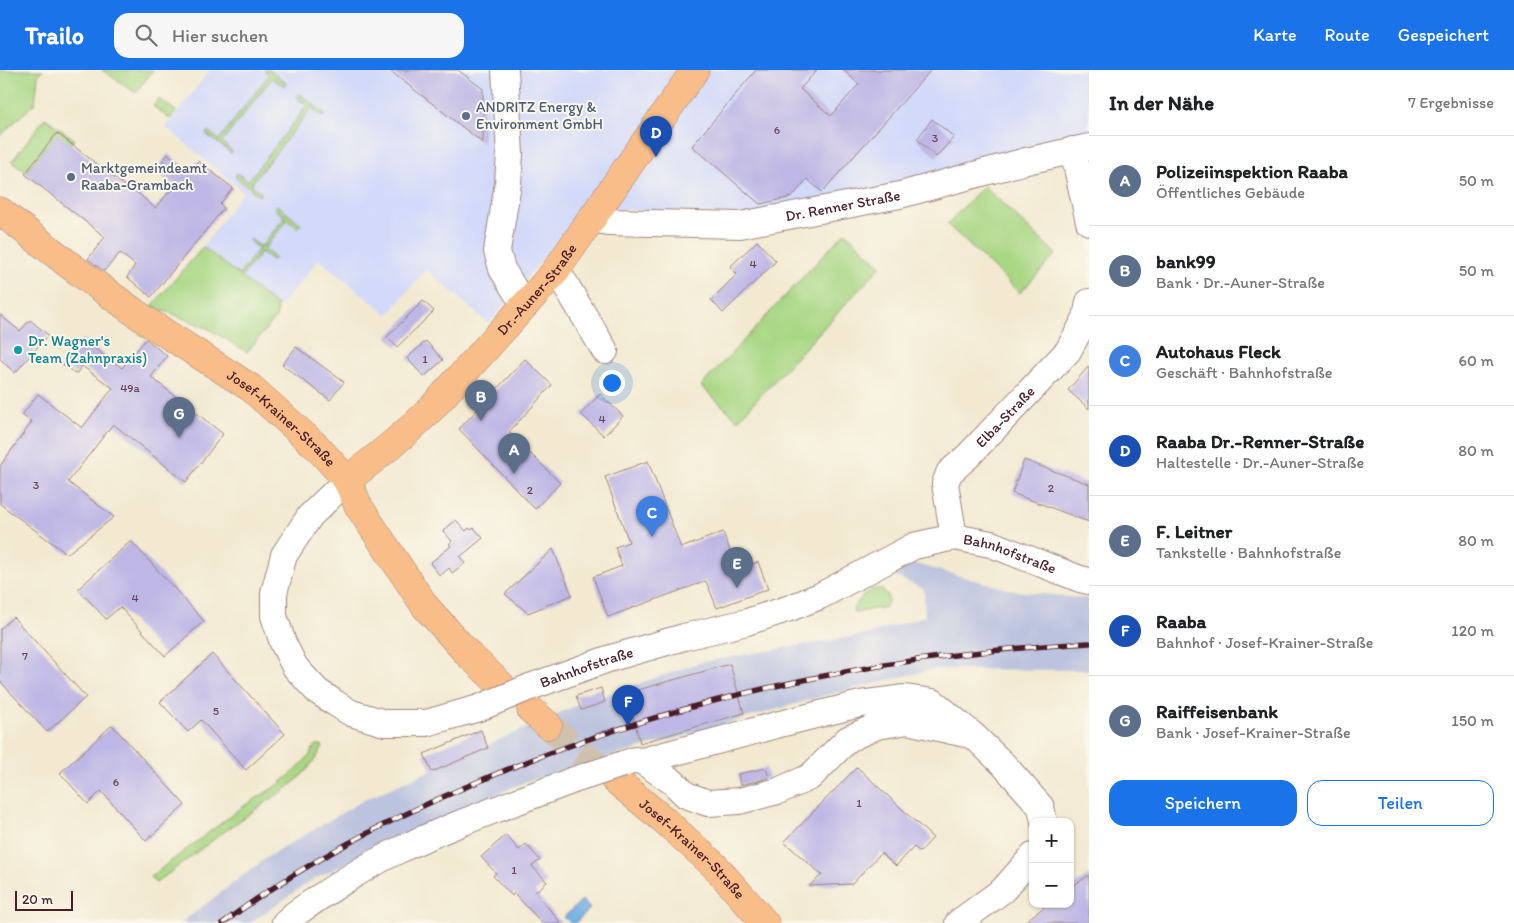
<!DOCTYPE html>
<html lang="de">
<meta charset="utf-8">
<style>
:root{--surface:#fff;--page:#f6f6f6;--text:#202124;--muted:#757577;--line:#e0e0e0;--accent:#1a73e8}
body{margin:0;font-family:Itim,sans-serif;background:var(--page);color:var(--text)}
.controls{position:absolute;right:15px;bottom:15px;display:grid;overflow:hidden;border-radius:10px;box-shadow:0 1px 4px #0004}
.controls button{width:45px;height:45px;display:grid;place-items:center;padding:0;border:0;border-bottom:1px solid var(--line);background:var(--surface);color:var(--text);font:25px sans-serif}
.scale{position:absolute;left:15px;bottom:12px;width:58px;box-sizing:border-box;padding-left:5px;border:2px solid #4a1f2b;border-top:0;font-size:14px;line-height:18px;white-space:nowrap;color:#4a1f2b;-webkit-text-stroke:4px #fbf7ec;paint-order:stroke}
.you{position:absolute;left:611px;top:312px;width:18px;height:18px;margin:-12px;border:4px solid #fff;border-radius:50%;background:#1a73e8;box-shadow:0 0 0 8px #1a73e833}
.badge{display:grid;place-items:center;width:32px;height:32px;border-radius:50%;background:var(--accent);color:#fff;font-size:16px;font-weight:700}
.pin{position:absolute;translate:-50% -41px;filter:drop-shadow(0 1px 2px #0008)}
.pin::after{content:'';position:absolute;top:26px;width:18px;height:15px;background:inherit;clip-path:polygon(0 0,100% 0,50% 100%)}
.list{margin:0;padding:0;list-style:none}
h2{display:flex;justify-content:space-between;align-items:center;height:65px;margin:0;padding:0 20px;font-size:21px}
h2 small{font-size:16px;font-weight:400;color:var(--muted)}
.list li{display:grid;grid-template-columns:32px 1fr auto;gap:15px;align-items:center;box-sizing:border-box;height:90px;padding:0 20px;border-top:1px solid var(--line)}
.list b{display:block;font-size:19px;white-space:nowrap}
.list p{margin:0;font-size:16px;white-space:nowrap;color:var(--muted)}
.list em{font-size:16px;font-style:normal;color:var(--muted)}
.actions{display:flex;gap:10px;padding:15px 20px}
.actions a{flex:1;padding:11px 0;border:1px solid var(--accent);border-radius:15px;text-align:center;font-size:18px;color:var(--accent)}
.actions .main{background:var(--accent);color:#fff}
.icon{flex:none;width:28px;height:28px;fill:none;stroke:currentColor;stroke-width:2;stroke-linecap:round;stroke-linejoin:round}
.map{position:relative;flex:none;width:1089px;height:853px;overflow:hidden}
header{display:flex;align-items:center;gap:30px;box-sizing:border-box;height:70px;padding:0 25px;background:var(--accent);color:#fff}
header strong{font-size:24px}
nav{display:flex;gap:28px;margin-inline-start:auto;font-size:18px}
.search{width:350px;height:45px;background:var(--page);display:flex;align-items:center;gap:12px;box-sizing:border-box;padding:0 18px;border-radius:15px;color:var(--muted);font-size:19px}
main{display:flex}
aside{flex:1;background:var(--surface)}
.map>svg:first-child{display:block}
</style>
<header>
<strong>Trailo</strong>
<div class="search"><svg class="icon" aria-label="search" viewBox="0 0 24 24"><circle cx="10" cy="10" r="6"/><path d="M15 15l6 6"/></svg>Hier suchen</div>
<nav><a>Karte</a><a>Route</a><a>Gespeichert</a></nav>
</header>
<main>
<div class="map">
<svg width="1089" height="853" viewBox="0 0 1089 853">
<rect width="100%" height="100%" fill="#fbf7ec"/>
<filter id="ink" filterUnits="userSpaceOnUse"><feTurbulence type="fractalNoise" baseFrequency=".02" numOctaves="2"/><feDisplacementMap in="SourceGraphic" scale="10" xChannelSelector="R" yChannelSelector="G"/><feConvolveMatrix kernelMatrix="1 2 1 2 8 2 1 2 1" color-interpolation-filters="sRGB"/></filter>
<filter id="wash" filterUnits="userSpaceOnUse"><feTurbulence type="fractalNoise" baseFrequency=".0096" numOctaves="4" result="noise"/><feDisplacementMap in="SourceGraphic" scale="20" xChannelSelector="R" yChannelSelector="G"/><feGaussianBlur stdDeviation="1.12" result="paint"/><feColorMatrix in="noise" values="0 0 0 0 0 0 0 0 0 0 0 0 0 0 0 0 0 1.4 0 .05"/><feComposite in="paint" operator="in"/></filter>
<g filter="url(#wash)">
<rect width="100%" height="100%" fill="#f2e9d0"/>
<path fill="#d2d9f9" d="M210,0H1089V61L1079,63L893,122L741,146L585,137L489,254L426,199L388,245L319,190L278,238L200,180L243,122L166,57Z"/>
<path fill="#bcc3de" d="M908,492L1015,521L1089,529V600L934,599L823,626L529,710L392,771L312,810L250,853H181L266,788L364,730L582,633L702,592L869,564L925,546L924,519L888,503Z"/>
<path fill="#a9d784" stroke="#7a7b58" d="M0,0H43L38,6L35,33L0,66Z
M102,0H153L136,23Z
M264,0H270L286,13L284,16L272,8L222,72L232,81L231,83L206,64L208,61L219,70L269,5Z
M300,24L325,44L323,47L311,38L251,114L261,123L259,126L235,106L237,103L248,111L307,36L297,27Z
M159,29L176,41L170,49L153,36Z
M45,48L74,69L70,74L56,65L26,102L12,91Z
M984,116L1056,184L1020,223L947,154Z
M277,135L301,155L298,158L287,150L264,179L275,188L272,190L261,182L242,206H240L277,236V246L247,282L207,258L152,236L203,177L239,205L259,179L249,171L250,169L261,177L285,147L274,138Z
M845,162L881,196L738,350L701,316Z
M875,519H881L888,525V533L885,537L855,543L853,541C855,532 866,522 875,519Z
M317,674L323,676C304,713 276,724 245,747C214,768 186,791 156,813L150,807L241,738L278,715L296,700L310,685L313,678Z"/>
<path fill="#6eaee2" stroke="#5c6686" d="M582,830L590,839L575,853H570L564,847Z"/>
<g id="blocks">
<path fill="#beb7e5" d="M389,0H458L483,19V73Z
M756,0H817L800,19L831,46L859,14L843,0H931L822,122L807,109L792,127L760,134L692,76Z
M932,49L954,67L936,87L917,69Z
M57,63L130,120L132,118L155,138L175,115L156,100L168,84L190,101L198,91L233,118L220,134L224,138L151,227L127,207L135,195L120,183L104,201L88,189L105,167L25,104Z
M757,171L776,191L723,243L711,230L737,204L730,197Z
M423,231L434,241L397,277L387,267Z
M0,245L20,261L30,250L48,265L15,303L0,289Z
M82,269L122,298L146,269L167,286L151,307L223,364L186,412L113,354L68,412L114,447L67,484L0,434V396L32,352L22,345L38,324L82,358L113,318L82,296L76,304L63,295Z
M426,271L443,290L424,307L407,288Z
M296,277L344,312L330,330L282,295Z
M525,289L552,315L509,362L560,413L535,439L459,359Z
M1089,296V339L1068,320Z
M600,324L623,346L604,366L581,344Z
M1024,390L1089,414V452L1012,423Z
M648,391L681,478L723,462L737,499L758,492L768,519L717,538L706,511L608,547L593,507L622,496L615,477L629,472L605,407Z
M456,450L466,461L469,458L471,460L474,458L483,468L460,487L465,493L452,503L449,498L440,506L430,493L451,476L449,474L452,471L443,461Z
M131,471L204,551L165,586L120,537L106,549L78,519Z
M553,479L572,525L528,543L505,524Z
M13,547L86,627L47,662L0,611V559Z
M212,584L285,664L246,700L201,650L188,662L160,632Z
M730,594L744,643L640,673L627,623Z
M601,618L605,632L581,640L576,626Z
M112,655L185,735L146,771L101,721L88,734L60,703Z
M481,660L488,678L432,702L424,684Z
M857,697L933,768L920,782L914,777L896,796L881,783L852,814L809,816L822,805L784,772Z
M766,698L769,708L740,715L738,704Z
M506,765L519,780L526,774L540,790L532,796L547,812L535,822L561,853H542L514,823L512,826L493,806L496,803L481,787Z
M1089,805V853H1023L1048,834H1070V818Z"/>
</g>
</g>
<g filter="url(#ink)">
<use href="#blocks" fill-opacity="0" stroke="#9e847e" stroke-width="1"/>
<g fill="none" stroke-linecap="round" stroke-linejoin="round">
<path stroke="#d0c1af" stroke-width="28" stroke-dasharray="28 14" stroke-linecap="butt" d="M548,655L578,681L614,709"/>
<defs>
<g id="minor">
<path d="M505,0L510,84L508,113L497,181L502,199L516,222L527,233"/>
<path d="M1073,80L1089,152"/>
<path id="s1" d="M591,149L608,152L740,155L900,125L1022,92L1089,77"/>
<path d="M554,203L564,212L605,281"/>
<path d="M347,410L310,446L284,485L274,523V546L283,573L295,597L317,621L335,633L351,643L385,653H426L479,638"/>
<path id="s2" d="M954,467L945,414L949,403L968,386L1068,281L1086,248L1089,232"/>
<path id="s3" d="M530,617L608,589L684,567L747,552L790,538L820,526L914,476L954,467L991,474L1080,509L1089,511"/>
<path d="M642,691L673,712L686,725L708,733L739,731L778,721L810,707L848,669L877,656L908,651L970,665"/>
<path d="M623,694L635,690L642,691L780,654L860,634L905,628L933,632L975,667L1004,695L1041,737L1044,752"/>
<path d="M285,853L295,844C327,822 360,799 395,782C452,754 512,734 571,711"/>
<path d="M958,853L1003,820L1033,786"/>
</g>
<g id="major">
<path id="s4" d="M0,141L72,197L148,252L251,318L317,377L347,410L359,437L425,536L467,583L501,615"/>
<path id="s5" d="M347,410C376,388 405,365 431,339L554,203L695,0"/>
<path d="M531,640L548,655"/>
<path id="s6" d="M614,709L664,750L715,796L765,853"/>
</g>
</defs>
<use href="#minor" stroke="#9e847e" stroke-width="28"/>
<use href="#major" stroke="#9e847e" stroke-width="29"/>
<use href="#minor" stroke="#fff" stroke-width="26"/>
<use href="#major" stroke="#f8bd89" stroke-width="28"/>
<defs>
<path id="rail" d="M223,853C296,798 377,755 461,719C659,632 873,585 1089,573"/>
</defs>
<use href="#rail" stroke="#4a1f2b" stroke-width="5.5"/>
<use href="#rail" stroke="#fbf7ec" stroke-width="4" stroke-dasharray="11" stroke-linecap="butt"/>
<defs>
<path id="minor-bridge" d="M479,638L530,617
M571,711L623,694"/>
</defs>
<use href="#minor-bridge" stroke="#9e847e" stroke-width="28" stroke-linecap="butt"/>
<use href="#minor-bridge" stroke="#fff" stroke-width="26"/>
</g>
</g>
<g fill="#5c6f8a" stroke="#fbf7ec" stroke-width="2">
<circle cx="466" cy="46" r="5"/>
<circle cx="71" cy="107" r="5"/>
</g>
<circle fill="#0f9aa8" stroke="#fbf7ec" stroke-width="2" cx="18" cy="280" r="5"/>
<g text-anchor="middle" stroke-width="4" stroke-linejoin="round" paint-order="stroke">
<g font-size="12" fill="#67455a">
<text x="777" y="64">6</text>
<text x="935" y="72">3</text>
<text x="753" y="198">4</text>
<text x="425" y="293">1</text>
<text x="130" y="322">49a</text>
<text x="602" y="353">4</text>
<text x="36" y="419">3</text>
<text x="1051" y="422">2</text>
<text x="530" y="424">2</text>
<text x="135" y="532">4</text>
<text x="25" y="590">7</text>
<text x="216" y="645">5</text>
<text x="116" y="716">6</text>
<text x="859" y="737">1</text>
<text x="514" y="804">1</text>
</g>
<g font-size="15" fill="#4e5e75" stroke="#fbf7ec" text-anchor="start">
<text x="476" y="42">ANDRITZ Energy &amp;<tspan x="476" dy="17">Environment GmbH</tspan></text>
<text x="81" y="103">Marktgemeindeamt<tspan x="81" dy="17">Raaba-Grambach</tspan></text>
</g>
<g font-size="15" fill="#4a1f2b" stroke="#fbf7ec">
<text dy="5" stroke="none"><textPath href="#s1" startOffset="254">Dr. Renner Straße</textPath></text>
<text dy="5" stroke="none"><textPath href="#s5" startOffset="270">Dr.-Auner-Straße</textPath></text>
<text dy="5" stroke="none"><textPath href="#s2" startOffset="145">Elba-Straße</textPath></text>
<text dy="5" stroke="none"><textPath href="#s4" startOffset="350">Josef-Krainer-Straße</textPath></text>
<text dy="5" stroke="none"><textPath href="#s3" startOffset="510">Bahnhofstraße</textPath></text>
<text dy="5" stroke="none"><textPath href="#s3" startOffset="60">Bahnhofstraße</textPath></text>
<text dy="5" stroke="none"><textPath href="#s6" startOffset="105">Josef-Krainer-Straße</textPath></text>
</g>
<g font-size="15" fill="#0d838f" stroke="#fbf7ec" text-anchor="start">
<text x="28" y="276">Dr. Wagner's<tspan x="28" dy="17">Team (Zahnpraxis)</tspan></text>
</g>
</g>
</svg>
<div class="controls">
<button>+</button>
<button>−</button>
</div>
<div class="scale">20 m</div>
<div class="you"></div>
<div class="pin badge" style="left:514px;top:404px;background:#5c6f8a">A</div>
<div class="pin badge" style="left:481px;top:351px;background:#5c6f8a">B</div>
<div class="pin badge" style="left:652px;top:467px;background:#3f7fe0">C</div>
<div class="pin badge" style="left:656px;top:87px;background:#1a4fb4">D</div>
<div class="pin badge" style="left:737px;top:518px;background:#5c6f8a">E</div>
<div class="pin badge" style="left:628px;top:656px;background:#1a4fb4">F</div>
<div class="pin badge" style="left:179px;top:368px;background:#5c6f8a">G</div>
</div>
<aside>
<h2>In der Nähe<small>7 Ergebnisse</small></h2>
<ul class="list">
<li><span class="badge" style="background:#5c6f8a">A</span><div><b>Polizeiinspektion Raaba</b><p>Öffentliches Gebäude</p></div><em>50 m</em></li>
<li><span class="badge" style="background:#5c6f8a">B</span><div><b>bank99</b><p>Bank · Dr.-Auner-Straße</p></div><em>50 m</em></li>
<li><span class="badge" style="background:#3f7fe0">C</span><div><b>Autohaus Fleck</b><p>Geschäft · Bahnhofstraße</p></div><em>60 m</em></li>
<li><span class="badge" style="background:#1a4fb4">D</span><div><b>Raaba Dr.-Renner-Straße</b><p>Haltestelle · Dr.-Auner-Straße</p></div><em>80 m</em></li>
<li><span class="badge" style="background:#5c6f8a">E</span><div><b>F. Leitner</b><p>Tankstelle · Bahnhofstraße</p></div><em>80 m</em></li>
<li><span class="badge" style="background:#1a4fb4">F</span><div><b>Raaba</b><p>Bahnhof · Josef-Krainer-Straße</p></div><em>120 m</em></li>
<li><span class="badge" style="background:#5c6f8a">G</span><div><b>Raiffeisenbank</b><p>Bank · Josef-Krainer-Straße</p></div><em>150 m</em></li>
</ul>
<div class="actions"><a class="main">Speichern</a><a>Teilen</a></div>
</aside>
</main>
